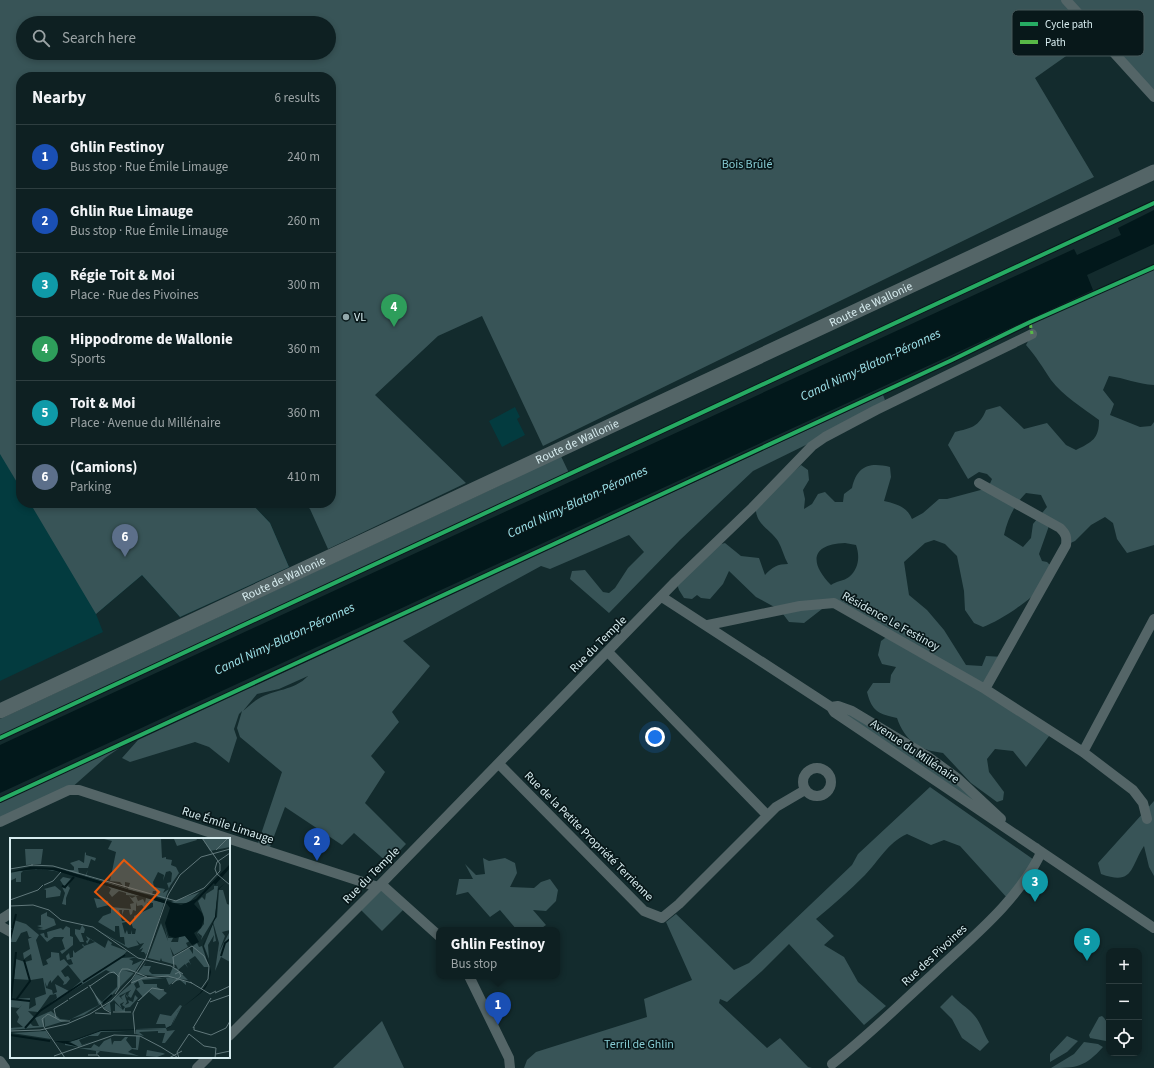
<!DOCTYPE html>
<meta charset="utf-8">
<style>
:root{--surface:#0e2022;--page:#17282a;--text:#f1f3f6;--muted:#9ba3a5;--line:#2e3e40;--accent:#92a8ab}
body{margin:0;font-family:"Source Sans 3",sans-serif;background:var(--page);color:var(--text)}
.controls{position:absolute;right:12px;bottom:12px;display:grid;overflow:hidden;border-radius:8px;box-shadow:0 2px 6px #0003}
.controls button{width:36px;height:36px;display:grid;place-items:center;padding:0;border:0;border-bottom:1px solid var(--line);background:var(--surface);color:var(--text);font:20px sans-serif}
.you{position:absolute;left:655px;top:737px;width:14px;height:14px;margin:-10px;border:3px solid #fff;border-radius:50%;background:#1a73e8;box-shadow:0 0 0 6px #1a73e833}
.badge{display:grid;place-items:center;width:26px;height:26px;border-radius:50%;background:var(--accent);color:#fff;font-size:13px;font-weight:700}
.pin{position:absolute;translate:-50% -33px;filter:drop-shadow(0 1px 2px #0008)}
.pin::after{content:'';position:absolute;top:21px;width:14px;height:12px;background:inherit;clip-path:polygon(0 0,100% 0,50% 100%)}
.popup{position:absolute;left:436px;top:927px;width:124px;height:52px;box-sizing:border-box;display:grid;place-content:center;border-radius:8px;background:var(--surface);filter:drop-shadow(0 1px 3px #0005);font-size:13px;white-space:nowrap;color:var(--muted)}
.popup b{font-size:15px;color:var(--text)}
.popup::after{content:'';position:absolute;left:50%;top:100%;margin-left:-8px;border:8px solid transparent;border-top-color:var(--surface)}
.list{margin:0;padding:0;list-style:none}
h2{display:flex;justify-content:space-between;align-items:center;height:52px;margin:0;padding:0 16px;font-size:17px}
h2 small{font-size:13px;font-weight:400;color:var(--muted)}
.list li{display:grid;grid-template-columns:26px 1fr auto;gap:12px;align-items:center;box-sizing:border-box;height:64px;padding:0 16px;border-top:1px solid var(--line)}
.list b{display:block;font-size:15px;white-space:nowrap}
.list p{margin:0;font-size:13px;white-space:nowrap;color:var(--muted)}
.list em{font-size:13px;font-style:normal;color:var(--muted)}
.icon{flex:none;width:22px;height:22px;fill:none;stroke:currentColor;stroke-width:2;stroke-linecap:round;stroke-linejoin:round}
.map{position:relative;flex:none;width:1154px;height:1068px;overflow:hidden}
.search{position:absolute;background:var(--surface);box-shadow:0 2px 6px #0003;left:16px;top:16px;width:320px;height:44px;display:flex;align-items:center;gap:10px;box-sizing:border-box;padding:0 14px;border-radius:22px;color:var(--muted);font-size:15px}
.panel{position:absolute;background:var(--surface);box-shadow:0 2px 6px #0003;left:16px;top:72px;width:320px;height:436px;border-radius:16px}
.map>svg:first-child{display:block}
</style>
<div class="map">
<svg width="1154" height="1068" viewBox="0 0 1154 1068">
<rect width="100%" height="100%" fill="#132b2d"/>
<path fill="#033b3f" d="M0,0L23,23L21,77V503H251L270,523L289,567L180,617L142,575L96,614L103,632L0,681Z
M515,407L520,417L517,419L525,435L502,447L489,421Z"/>
<path fill="#385457" fill-rule="evenodd" d="M0,0H1154V97L1093,37L1035,78L1094,177L543,446L482,316L438,336L375,395L466,483L328,549L310,509L304,503H331V77H21V489L0,454ZM23,23H329V53H23Z
M1154,267V385C1138,384 1124,378 1109,376L1103,390L1114,404L1110,415L1140,427L1151,426L1154,422V545L1127,553L1117,539L1113,523L1105,517L1091,525L1075,541L1066,545L1067,539L1050,523L1039,554L1042,561L1047,562L1053,568C1050,573 1048,580 1044,585C1031,600 1001,620 983,627L974,623L965,610L964,591L957,556L945,544L934,540L925,543L904,562L909,595L927,610L944,630L966,665L982,666L986,656L1004,657L985,689L1052,732L1026,767L1013,751L995,749L987,759L989,772L1004,792L1003,800L997,802L971,783L943,753C919,750 905,741 897,718C879,714 872,712 867,692L873,683H890L891,675L896,667L882,664L878,655L881,641L889,635L834,603L822,609L804,623L789,622L780,610L756,597L729,571L723,584L710,599L701,598L697,595L692,599L684,598L679,590L676,581L711,547L725,543L741,556L759,558L765,575C772,567 778,564 788,564C784,557 782,548 778,541C769,528 754,524 756,505L801,465L808,470L809,480L803,490L805,499L804,509L812,504L818,494L825,492L835,502H843L844,494L852,488C857,466 869,462 890,467L891,477L884,501C897,504 907,507 912,519L923,513L939,499H947L988,488L992,479L987,474L979,472L968,479L948,445L955,432C971,428 979,427 986,410L1000,406L1024,429L1047,423L1066,445L1076,450C1092,442 1099,439 1099,420C1083,408 1063,396 1051,380C1043,368 1036,356 1026,345L1032,334L1030,322ZM1026,493L1041,495L1047,507L1033,524L1031,538L1023,547L1004,535C1008,518 1014,505 1026,493ZM845,543L856,545C860,556 859,569 849,577C844,581 836,581 831,585C809,563 811,544 845,543Z
M883,395L885,400L878,406L814,441L753,471L680,540L609,613L570,579L572,571L585,570L603,592L609,593L615,588L628,568L644,552L629,535L550,569L541,566L403,641L430,666L392,712L399,722L371,756L385,772L365,803L406,844L388,863L354,833L342,845L285,807L270,847L258,843L282,772L240,737L237,728L242,711L239,714L234,729L237,738L229,763L209,747L195,742L130,762L122,758L138,740ZM308,676C294,691 274,689 258,699C253,702 248,707 243,711L257,694L279,689Z
M558,450L569,473L0,738V719L505,483Z
M30,503H251L270,523L289,567L180,617L142,575L96,614Z
M836,706L890,732L993,812L1041,853L865,733Z
M131,740L105,758L69,790L0,822V800Z
M930,787L1037,862L1009,900L960,846L944,840L931,845L907,834C887,843 879,861 865,875C849,891 833,905 816,919L834,936L824,945L844,957L858,982L886,1006L864,1025L789,944L762,971L727,1002L720,999L719,1003L767,1048L780,1038L808,1067L812,1068H524L527,1060L536,1052L647,1017L644,999L692,980L666,922L676,914L734,970L749,963L852,865L858,854Z
M1154,801V876L1149,867L1144,846C1130,867 1134,886 1101,874L1098,863Z
M483,858L489,861L505,858L515,863L517,873L510,887L534,888L541,882L550,879L558,890L556,901L546,911L533,910L546,925L539,930H517L500,910L490,917L468,892L456,895L459,879H473L465,864L476,875L485,874Z
M381,884L407,906L382,931L358,907Z
M952,995C959,1003 967,1007 973,1014C981,1022 983,1033 989,1042L980,1051L962,1038L952,1019L940,1007Z
M1102,1016C1110,1023 1109,1032 1106,1041L1090,1038L1089,1035L1099,1017Z
M382,1021L404,1068H333Z
M1067,1036L1078,1041L1067,1052L1050,1062V1054Z
M1084,1042L1098,1044L1103,1047C1085,1067 1077,1068 1051,1068L1074,1054Z"/>
<path fill="#02181b" d="M1154,210V244L1087,275L1093,290L0,793V745L1074,249L1077,255L1121,235L1118,228Z"/>
<g fill="none" stroke-linecap="round" stroke-linejoin="round">
<path stroke="#546567" stroke-width="10" d="M1066,0L1154,97
M979,483L1060,528C1066,534 1067,537 1066,545L985,689
M662,597L831,707L834,712L1154,928
M708,625L800,606L834,603L985,689L1083,752L1133,790L1143,803L1147,819
M608,652L767,815
M831,707L838,706L852,711L927,756L957,778L1001,819
M1083,752L1154,619
M499,764L644,911L662,918L679,904L776,807L805,790
M803 782a14 14 0 1 1 28 0a14 14 0 1 1-28 0Z
M0,822L69,790H79L378,887
M381,884L439,936
M0,920L11,913
M0,926L11,932
M469,976L509,1058L510,1068
M229,1036L378,887L676,581L752,508L812,446L825,437L876,410L1032,334
M0,1061L5,1068
M832,1064C867,1037 899,1005 932,975C971,938 1017,902 1041,853L1036,848
M197,1068L208,1057"/>
<path stroke="#546567" stroke-width="15" id="s1" d="M0,711L1154,172"/>
<path stroke="#58b947" stroke-width="3" stroke-dasharray="6 3" stroke-linecap="butt" d="M1030,322L1032,334"/>
<defs>
<path id="cycleway" d="M0,738L1154,203
M0,800L952,360L1030,322L1154,267"/>
</defs>
<use href="#cycleway" stroke="#08181a" stroke-width="6"/>
<use href="#cycleway" stroke="#26ab63" stroke-width="4"/>
</g>
<circle fill="#92a8ab" stroke="#08181a" stroke-width="1.5" cx="346" cy="317" r="4"/>
<g text-anchor="middle" stroke-width="3.5" stroke-linejoin="round" paint-order="stroke">
<g font-size="12" fill="#87ccd4" stroke="#08181a">
<text x="747" y="168">Bois Brûlé</text>
<text x="639" y="1048">Terril de Ghlin</text>
</g>
<g font-size="12" fill="#d7ecef" stroke="#08181a">
<text dy="4" stroke="none"><textPath href="#s1" startOffset="961">Route de Wallonie</textPath></text>
<text dy="4" stroke="none"><textPath href="#s1" startOffset="637">Route de Wallonie</textPath></text>
<text dy="4" stroke="none"><textPath href="#s1" startOffset="313">Route de Wallonie</textPath></text>
<text transform="translate(891 621) rotate(29)" y="4">Résidence Le Festinoy</text>
<text transform="translate(598 644) rotate(-45)" y="4">Rue du Temple</text>
<text transform="translate(915 751) rotate(34)" y="4">Avenue du Millénaire</text>
<text transform="translate(228 825) rotate(18)" y="4">Rue Émile Limauge</text>
<text transform="translate(589 836) rotate(45)" y="4">Rue de la Petite Propriété Terrienne</text>
<text transform="translate(371 875) rotate(-45)" y="4">Rue du Temple</text>
<text transform="translate(934 955) rotate(-43)" y="4">Rue des Pivoines</text>
</g>
<g font-size="12" fill="#d7ecef" stroke="#08181a" text-anchor="start">
<text x="354" y="321">VL</text>
</g>
<g font-size="13" font-style="italic" fill="#9ee4ec" stroke="#08181a">
<text transform="translate(870 364) rotate(-25)" y="5">Canal Nimy-Blaton-Péronnes</text>
<text transform="translate(577 501) rotate(-25)" y="5">Canal Nimy-Blaton-Péronnes</text>
<text transform="translate(284 638) rotate(-25)" y="5">Canal Nimy-Blaton-Péronnes</text>
</g>
</g>
<g transform="translate(10 838)">
<rect width="220" height="220" fill="#132b2d"/>
<path d="M90,0H151L152,20L156,19V21L162,22L161,27L166,29L169,35L160,48L155,61L146,58V53H143L142,57L119,52L55,32H64V29L60,25L69,22L74,25L75,14L72,11L76,15V17L86,20L85,23L81,21L78,30H68L69,36L75,38L78,32L76,38L118,51L120,45L115,44V50L110,44L100,43L106,14L98,11L102,3ZM160,33L162,35L161,44L157,45L159,51L153,55L155,51L144,49L143,44L148,34L154,37L153,43L156,34ZM186,0L187,2L167,8L164,1ZM192,0H220V9L200,13ZM15,11H33L31,26L16,27ZM31,31L13,33L11,35V44H6V40L0,43V35L10,33L33,31L42,32L51,34ZM52,34L98,48L130,58L116,57V55L109,53L102,59L99,55L101,51L97,48ZM53,39L62,41L58,48L60,50L56,60V67L52,66L55,55L52,49L56,51L50,42ZM45,48L51,53L50,58L36,60V52L34,51ZM204,48H208L205,79L191,102L192,98L187,94L190,100L187,95L194,86V79L188,63L192,59L195,62L196,56L204,51ZM209,52H213L217,66L220,67V92L212,94L215,98L209,114L220,93V124L211,119L205,133L209,105L203,84L207,79ZM190,54L178,65H161V64ZM119,58L122,60L126,58L128,63L133,61L135,65L136,60L154,65L144,98L138,113L133,122L136,117L134,114H131L133,110L129,112L134,105L130,106L126,102L129,107L118,110L89,93L115,107L114,99H110L109,88H105V94L88,84L93,78L101,75V69L121,71L120,66L124,65ZM126,64L127,68L132,67L135,71L139,66L137,64L143,65V69L124,78V83L121,84L123,90L126,91L125,96H122L121,92V96H118L117,92L115,96L112,85L120,83H112L109,72H112V77L114,72H119L120,77L122,76L123,72L126,73ZM84,60L98,63L99,67L87,70ZM37,74V78L44,81L46,87L34,92L27,91L33,90L27,88L31,87V77ZM4,82L16,86L29,97L26,102L33,128L38,126L36,122L41,119V114L49,115L50,123L54,121L59,127L63,126L61,121L57,122L56,118L59,115L60,120L63,119V112L65,115L74,109L72,107L73,106L74,108L85,104L80,101L77,106L76,103L78,102L76,98L95,110L98,102L102,105L101,107L117,113L111,120L127,119L119,121L123,123L122,127L133,122L125,134L113,132L124,135L97,162L74,177L35,189L34,177V189L0,192V190L13,189L7,184L9,179L6,174L12,167L9,170L0,169V161L20,160L19,171L26,167L25,160L36,156L33,140L21,142L4,141L6,121L15,124L22,122L21,116L14,121L13,115L20,111L18,101L22,99H19L17,93L11,95L6,104H0V90H3ZM58,127L71,143L59,153L45,146L47,154L43,156L42,152L36,150L35,144L37,149L39,144L41,142V145L48,137L54,144L53,147L56,146L60,141L58,138L55,139L51,133ZM96,132L107,137V149L92,164L84,156L89,167L59,182L50,181L41,173L25,180L29,188H23L20,185L24,179L18,173L28,174L40,157L46,156L47,160L37,168ZM151,85L158,103L154,86L158,100H163L161,104H168L169,98H175L180,103L176,105L178,109L164,117L160,109L163,119L179,110L183,116V108L187,105L189,109L192,108L199,129H194L185,118L179,122L181,127L179,124L176,126L178,130L175,126L168,132L178,142L127,136L136,124L134,128H141L139,133L142,136H160L163,129L168,131L166,127L152,123L151,120L150,123L138,120ZM203,86L206,103L203,104L204,97L198,107L199,121L194,108ZM72,87L75,91L74,95H71L74,104H70L65,96V91L70,92ZM56,88L60,90V98L63,99V107L52,116L50,113L55,111L52,102L54,99H44L37,104L30,96L34,95L35,99L38,100L37,94L51,90L53,92ZM126,136L137,140H167L176,144V147L170,142L163,144L157,152L162,145L159,147L156,140L132,142L134,146H147V149L157,155L149,162L139,154L142,151L129,163H127L133,159L126,151L130,149L128,143L124,146L126,150L121,160L118,158L119,155L117,157L118,160L116,158L121,152L109,158L113,162L111,159L116,155L115,158L117,164L115,167L119,165L118,162L123,164L125,157L128,160L120,169L115,170V174L105,173V165L113,172L115,169L112,167L114,164L110,166L112,171L104,162L100,165L101,174L93,170L123,144H121ZM170,167L172,168L162,187L156,190L157,193L165,192L155,205H152L155,195H148V193L129,194L134,198L126,196V191L156,190L155,186H146L150,176L161,178ZM36,193L41,201L2,195ZM89,193H117L91,194L88,198H79L69,202L72,207L83,203L68,209L48,206L55,207V204L49,203L55,204L69,209L60,204ZM126,198H130L128,212L122,211L118,214L129,218L76,211L90,213L86,217V213L69,210H81L84,206L89,209L94,203L101,200L102,207L104,203H111L115,199H118L116,202L122,210H126ZM137,212L153,215L155,216L147,219L136,218Z" fill="#385457" fill-rule="evenodd"/>
<path d="M220,26V30L205,47L204,45L184,66L192,75L194,81L191,90L184,95L189,104L182,107L175,98L165,100L159,98L155,85L160,70L157,66L43,32L24,31L0,34L20,29L46,30L171,67L186,61ZM215,45L208,51L206,79L193,107L200,129L201,134L199,143L196,149L191,155L169,172L167,175L162,187L160,189L155,191L91,193L66,202L58,204L69,209L44,203H61L91,192L155,191L161,188L168,173L190,155L199,143L200,131L193,108L205,79L208,52Z" fill="#02181b"/>
<path fill="none" stroke="#02181b" stroke-width="2" d="M52,48L55,49L64,39M0,102L6,76M211,118L215,105L220,101M73,144L115,117M1,161L6,114M1,161L20,163M6,162L20,143L14,122M93,165L102,157M15,190L30,173L72,145M0,197L40,203"/>
<path fill="none" stroke="#61787b" stroke-width="1" d="M206,12L218,0M220,15L207,24L205,31L207,36L220,47M21,27L43,28L166,63L194,50L210,33V26L192,0M0,31L23,27M34,47L43,43L51,34M0,62L28,52L33,47M0,68L23,67L39,72L51,82L83,89L128,120L161,128L173,136M164,129L163,119L182,108L194,118L199,128L198,141L191,151M99,135L104,134L109,139M180,144L200,156L206,153M121,145L133,140L158,138L182,145M162,146L171,138L169,134L165,136M79,147L94,171L101,175M80,148L99,135M205,155L220,148M105,156L109,150V136L112,131H118L137,139M59,161L78,149M128,163L142,150L154,152M200,164L220,157M103,174H121M85,175L101,176M46,180L44,171L58,162M184,189V192L201,197L216,190L220,183M183,190L201,160M0,193L30,192L57,186L80,176L101,163L122,141L136,120L158,57L170,37L191,19L220,11M125,196L123,175L128,164M179,196L194,208L206,210L205,220M151,209L167,219M206,216L220,213M78,217H88L90,220M44,218L104,197L130,198L151,209M55,220L34,189L32,181L38,176L51,183H60M159,220L172,213M169,220L167,214L179,196"/>
<path fill="#e8590c" fill-opacity="0.15" stroke="#e8590c" stroke-width="2" d="M114,22L149,54L120,86L85,54Z"/>
<rect width="220" height="220" fill="none" stroke="#d7ecef" stroke-width="2"/>
</g>
<rect x="1012" y="10" width="132" height="46" rx="6" fill="#08181a" stroke="#46585a" stroke-width="1"/>
<rect x="1020" y="22" width="18" height="4" fill="#26ab63"/>
<rect x="1020" y="40" width="18" height="4" fill="#58b947"/>
<g font-size="11" fill="#d7ecef">
<text x="1045" y="28">Cycle path</text>
<text x="1045" y="46">Path</text>
</g>
</svg>
<div class="controls">
<button>+</button>
<button>−</button>
<button><svg class="icon" aria-label="locate" viewBox="0 0 24 24"><circle cx="12" cy="12" r="6"/><path d="M12 2v4M12 18v4M2 12h4M18 12h4"/></svg></button>
</div>
<div class="you"></div>
<div class="pin badge" style="left:498px;top:1025px;background:#1a4fb4">1</div>
<div class="popup"><b>Ghlin Festinoy</b>Bus stop</div>
<div class="pin badge" style="left:317px;top:861px;background:#1a4fb4">2</div>
<div class="pin badge" style="left:1035px;top:902px;background:#0f9aa8">3</div>
<div class="pin badge" style="left:394px;top:327px;background:#2e9e5b">4</div>
<div class="pin badge" style="left:1087px;top:961px;background:#0f9aa8">5</div>
<div class="pin badge" style="left:125px;top:557px;background:#5c6f8a">6</div>
<div class="search"><svg class="icon" aria-label="search" viewBox="0 0 24 24"><circle cx="10" cy="10" r="6"/><path d="M15 15l6 6"/></svg>Search here</div>
<section class="panel">
<h2>Nearby<small>6 results</small></h2>
<ul class="list">
<li><span class="badge" style="background:#1a4fb4">1</span><div><b>Ghlin Festinoy</b><p>Bus stop · Rue Émile Limauge</p></div><em>240 m</em></li>
<li><span class="badge" style="background:#1a4fb4">2</span><div><b>Ghlin Rue Limauge</b><p>Bus stop · Rue Émile Limauge</p></div><em>260 m</em></li>
<li><span class="badge" style="background:#0f9aa8">3</span><div><b>Régie Toit &amp; Moi</b><p>Place · Rue des Pivoines</p></div><em>300 m</em></li>
<li><span class="badge" style="background:#2e9e5b">4</span><div><b>Hippodrome de Wallonie</b><p>Sports</p></div><em>360 m</em></li>
<li><span class="badge" style="background:#0f9aa8">5</span><div><b>Toit &amp; Moi</b><p>Place · Avenue du Millénaire</p></div><em>360 m</em></li>
<li><span class="badge" style="background:#5c6f8a">6</span><div><b>(Camions)</b><p>Parking</p></div><em>410 m</em></li>
</ul>
</section>
</div>
